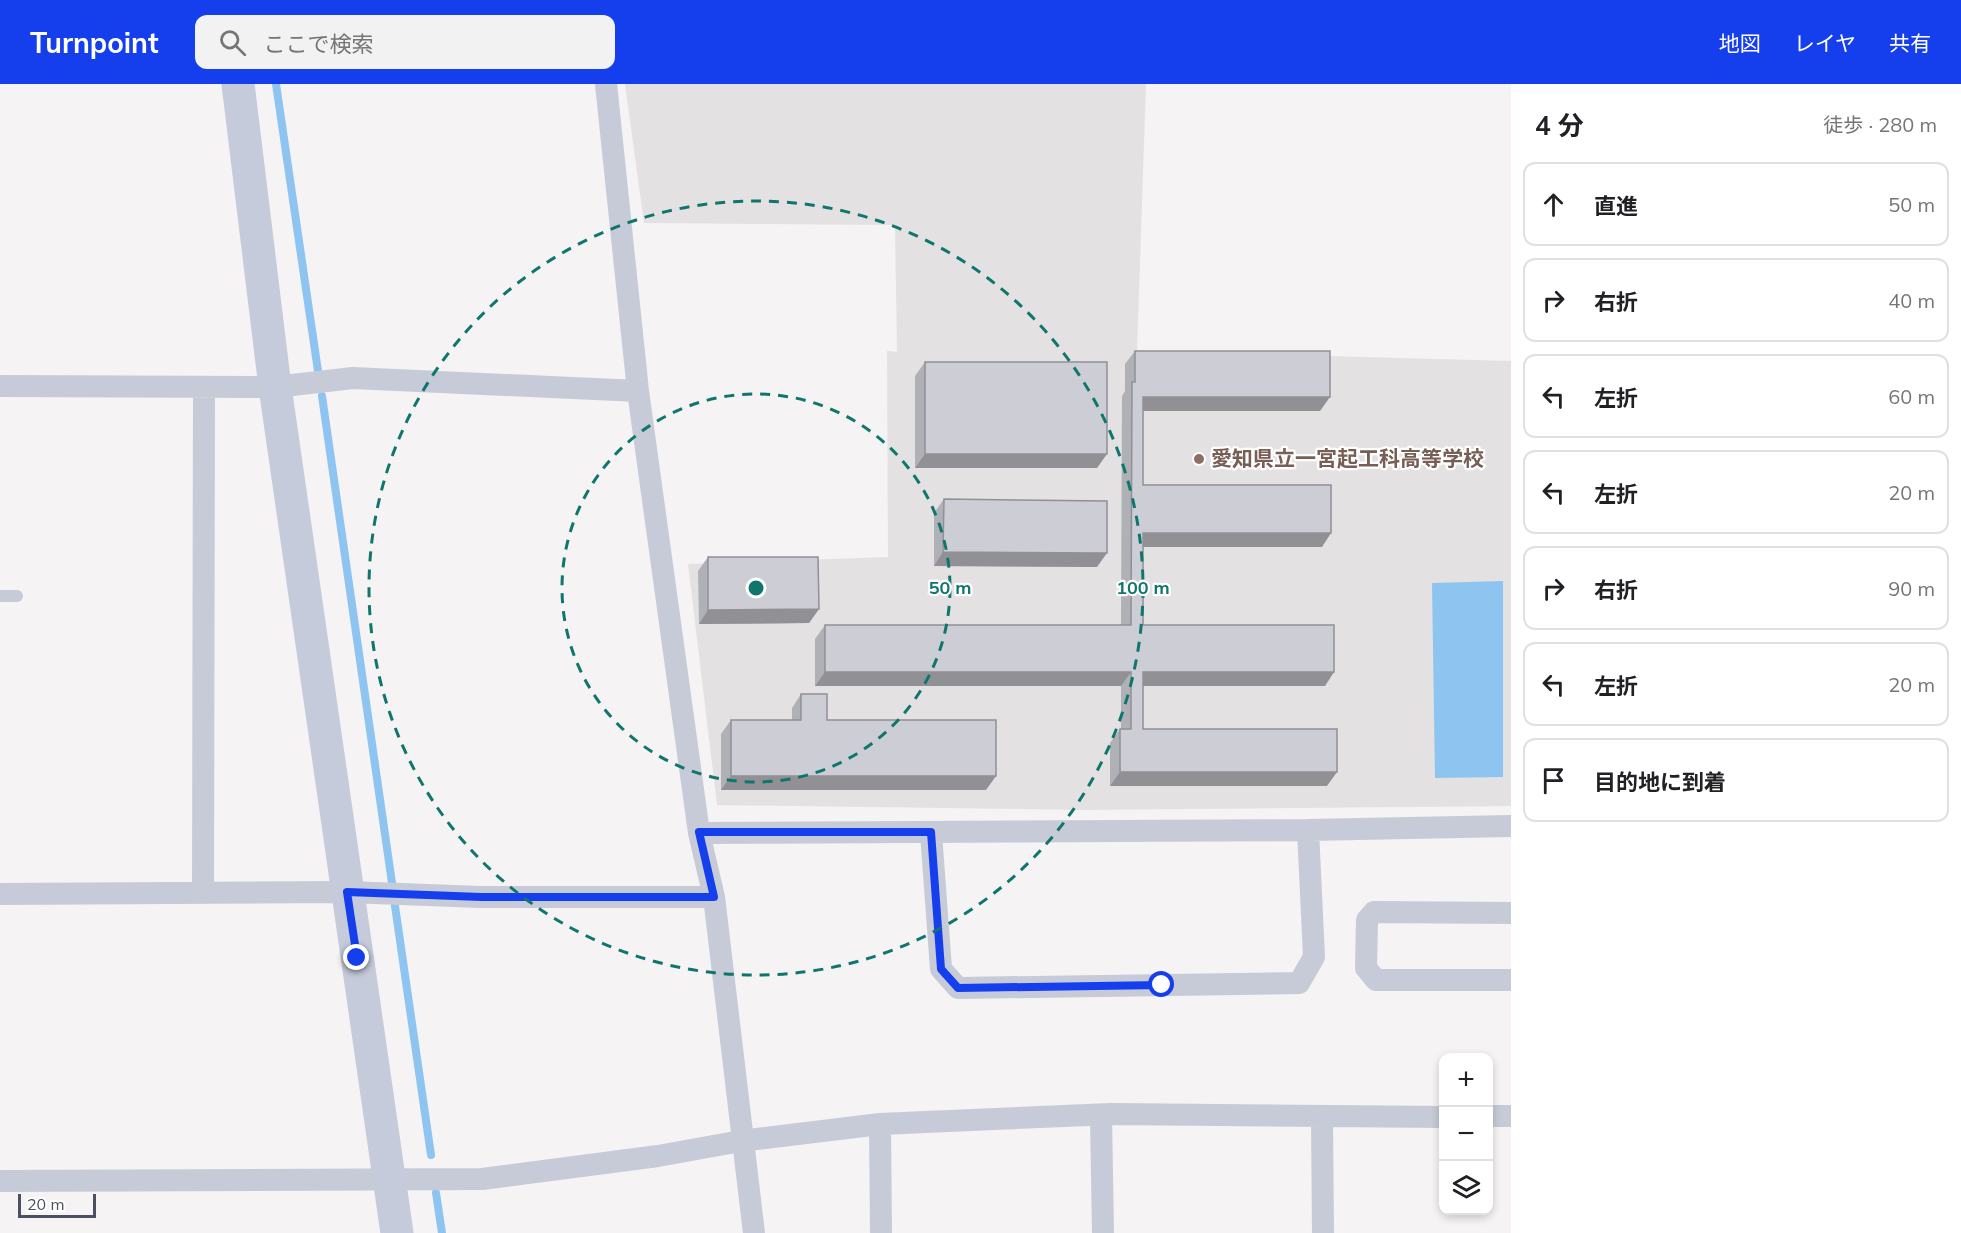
<!DOCTYPE html>
<html lang="ja">
<meta charset="utf-8">
<style>
:root{--surface:#fff;--page:#f2f2f2;--text:#202124;--muted:#757577;--line:#e0e0e0;--accent:#153fed}
body{margin:0;font-family:Mulish,"Noto Sans JP",sans-serif;background:var(--page);color:var(--text)}
.controls{position:absolute;right:18px;bottom:18px;display:grid;overflow:hidden;border-radius:12px;box-shadow:0 3px 9px #0003}
.controls button{width:54px;height:54px;display:grid;place-items:center;padding:0;border:0;border-bottom:2px solid var(--line);background:var(--surface);color:var(--text);font:30px sans-serif}
.scale{position:absolute;left:18px;bottom:15px;width:78px;box-sizing:border-box;padding-left:6px;border:3px solid #495061;border-top:0;font-size:16px;line-height:21px;white-space:nowrap;color:#495061;-webkit-text-stroke:4px #fff;paint-order:stroke}
.stop{position:absolute;width:18px;height:18px;margin:-14px;border:4px solid #153fed;border-radius:50%;background:#fff}
.stop.end{background:#153fed;border-color:#fff;box-shadow:0 2px 6px #0008}
.list{margin:0;padding:0;list-style:none}
h2{display:flex;justify-content:space-between;align-items:center;height:78px;margin:0;padding:0 24px;font-size:26px}
h2 small{font-size:20px;font-weight:400;color:var(--muted)}
.list li{display:grid;grid-template-columns:39px 1fr auto;gap:18px;align-items:center;box-sizing:border-box;height:84px;margin:0 12px 12px;padding:0 12px;border:2px solid var(--line);border-radius:12px}
.list b{display:block;font-size:22px;white-space:nowrap}
.list em{font-size:20px;font-style:normal;color:var(--muted)}
.icon{flex:none;width:33px;height:33px;fill:none;stroke:currentColor;stroke-width:2;stroke-linecap:round;stroke-linejoin:round}
.map{position:relative;flex:none;width:1511px;height:1149px;overflow:hidden}
header{display:flex;align-items:center;gap:36px;box-sizing:border-box;height:84px;padding:0 30px;background:var(--accent);color:#fff}
header strong{font-size:28px}
nav{display:flex;gap:33px;margin-inline-start:auto;font-size:21px}
.search{width:420px;height:54px;background:var(--page);display:flex;align-items:center;gap:15px;box-sizing:border-box;padding:0 21px;border-radius:12px;color:var(--muted);font-size:22px}
main{display:flex}
aside{flex:1;background:var(--surface)}
.map>svg:first-child{display:block}
</style>
<header>
<strong>Turnpoint</strong>
<div class="search"><svg class="icon" aria-label="search" viewBox="0 0 24 24"><circle cx="10" cy="10" r="6"/><path d="M15 15l6 6"/></svg>ここで検索</div>
<nav><a>地図</a><a>レイヤ</a><a>共有</a></nav>
</header>
<main>
<div class="map">
<svg width="1511" height="1149" viewBox="0 0 1511 1149">
<rect width="100%" height="100%" fill="#f5f3f3"/>
<path fill="#e3e1e2" d="M625,0H1146L1137,267L1511,277V722L1085,726L717,721L688,480L888,473L887,267L897,268L895,141L644,139Z"/>
<path fill="#8ec4f0" d="M1503,497V693L1435,694L1432,499Z"/>
<g fill="none" stroke-linecap="round" stroke-linejoin="round">
<path stroke="#8ec4f0" stroke-width="8" d="M276,0L318,287
M322,312L392,799
M395,822L431,1071
M436,1109L442,1149"/>
<path stroke="#c6cbd7" stroke-width="12" d="M0,512H17"/>
<path stroke="#c6cbd7" stroke-width="22" d="M606,0L638,307L699,749L714,813L754,1149
M0,302L275,303L353,294L638,307
M699,749L1308,746L1511,742
M931,749L941,885L958,904L1299,899L1314,873L1308,746
M203,809L204,303
M0,810L347,808L481,813H714
M1511,829L1374,828L1367,836L1366,884L1376,896H1511
M1101,1031L1103,1149
M1488,1032H1511
M1322,1034L1323,1149
M880,1040L881,1149
M0,1097L482,1095L658,1072L741,1057L880,1040L1111,1030L1444,1033"/>
<path stroke="#c5cbdb" stroke-width="33" d="M238,0L275,303L397,1149"/>
</g>
<path fill="#b0b1b7" d="M1135,267L1320,327H1143V401L1322,463H1143V541L1325,602H1143V645L1327,702H1110V659L1120,645H1121V602H815V555L825,541H1121L1122,312L1125,307V280Z
M925,278L1097,384H915V292Z
M944,415L1097,483L934,482V429Z
M708,473L819,525L809,539L699,540L698,487Z
M801,610L827,636L986,706H721V650L731,636H792V624Z"/>
<path fill="#909095" d="M1143,313H1330L1320,327H1134Z
M925,370H1107L1097,384H915Z
M1143,449H1331L1322,463H1133Z
M943,468L1107,469L1097,483L934,482Z
M819,525L809,539L699,540L708,526Z
M825,588H1131L1121,602H815Z
M1143,588H1334L1325,602H1133Z
M1120,688H1337L1327,702H1110Z
M731,692H996L986,706H721Z"/>
<path fill="#cdced5" stroke="#909095" stroke-width="1.5" d="M1135,267H1330V313H1143V401H1331V449H1143V541H1334V588H1143V645H1337V688H1120V645H1131V588H825V541H1131L1132,298H1135Z
M925,278H1107V370H925Z
M944,415L1107,417V469L943,468Z
M708,473H818L819,525L708,526Z
M801,610H827V636H996V692H731V636H801Z"/>
<g fill="none" stroke-linecap="round" stroke-linejoin="round">
<path stroke="#153fed" stroke-width="8" d="M357,874L347,808L481,813H714L699,748H931L941,885L958,904L1162,901"/>
</g>
<g fill="none" stroke="#0f766e" stroke-width="3" stroke-dasharray="10 8">
<circle cx="756" cy="504" r="194"/>
<circle cx="756" cy="504" r="387"/>
</g>
<circle fill="#8d6e63" stroke="#fff" stroke-width="2" cx="1199" cy="375" r="6"/>
<g text-anchor="middle" stroke-width="4.5" stroke-linejoin="round" paint-order="stroke">
<g font-size="21" font-weight="bold" fill="#785e54" stroke="#fff" text-anchor="start">
<text x="1211" y="382">愛知県立一宮起工科高等学校</text>
</g>
</g>
<circle cx="756" cy="504" r="9" fill="#0f766e" stroke="#fff" stroke-width="3"/>
<g font-size="18" text-anchor="middle" font-weight="bold" fill="#0f766e" stroke="#fff" stroke-width="4.5" stroke-linejoin="round" paint-order="stroke">
<text x="950" y="510">50 m</text>
<text x="1143" y="510">100 m</text>
</g>
</svg>
<div class="controls">
<button>+</button>
<button>−</button>
<button><svg class="icon" aria-label="layers" viewBox="0 0 24 24"><path d="M12 4l9 5-9 5-9-5zM3 14l9 5 9-5"/></svg></button>
</div>
<div class="scale">20 m</div>
<div class="stop" style="left:1162px;top:901px"></div>
<div class="stop end" style="left:357px;top:874px"></div>
</div>
<aside>
<h2>4 分<small>徒歩 · 280 m</small></h2>
<ul class="list">
<li><svg class="icon" aria-label="ahead" viewBox="0 0 24 24"><path d="M12 20V5M6 11l6-6 6 6"/></svg><div><b>直進</b></div><em>50 m</em></li>
<li><svg class="icon" aria-label="right" viewBox="0 0 24 24"><path d="M7 20v-9h11M14 6l5 5-5 5"/></svg><div><b>右折</b></div><em>40 m</em></li>
<li><svg class="icon" aria-label="left" viewBox="0 0 24 24"><path d="M17 20v-9H6M10 6l-5 5 5 5"/></svg><div><b>左折</b></div><em>60 m</em></li>
<li><svg class="icon" aria-label="left" viewBox="0 0 24 24"><path d="M17 20v-9H6M10 6l-5 5 5 5"/></svg><div><b>左折</b></div><em>20 m</em></li>
<li><svg class="icon" aria-label="right" viewBox="0 0 24 24"><path d="M7 20v-9h11M14 6l5 5-5 5"/></svg><div><b>右折</b></div><em>90 m</em></li>
<li><svg class="icon" aria-label="left" viewBox="0 0 24 24"><path d="M17 20v-9H6M10 6l-5 5 5 5"/></svg><div><b>左折</b></div><em>20 m</em></li>
<li><svg class="icon" aria-label="arrive" viewBox="0 0 24 24"><path d="M6 21V4h12l-3 4 3 4H6"/></svg><div><b>目的地に到着</b></div></li>
</ul>
</aside>
</main>
